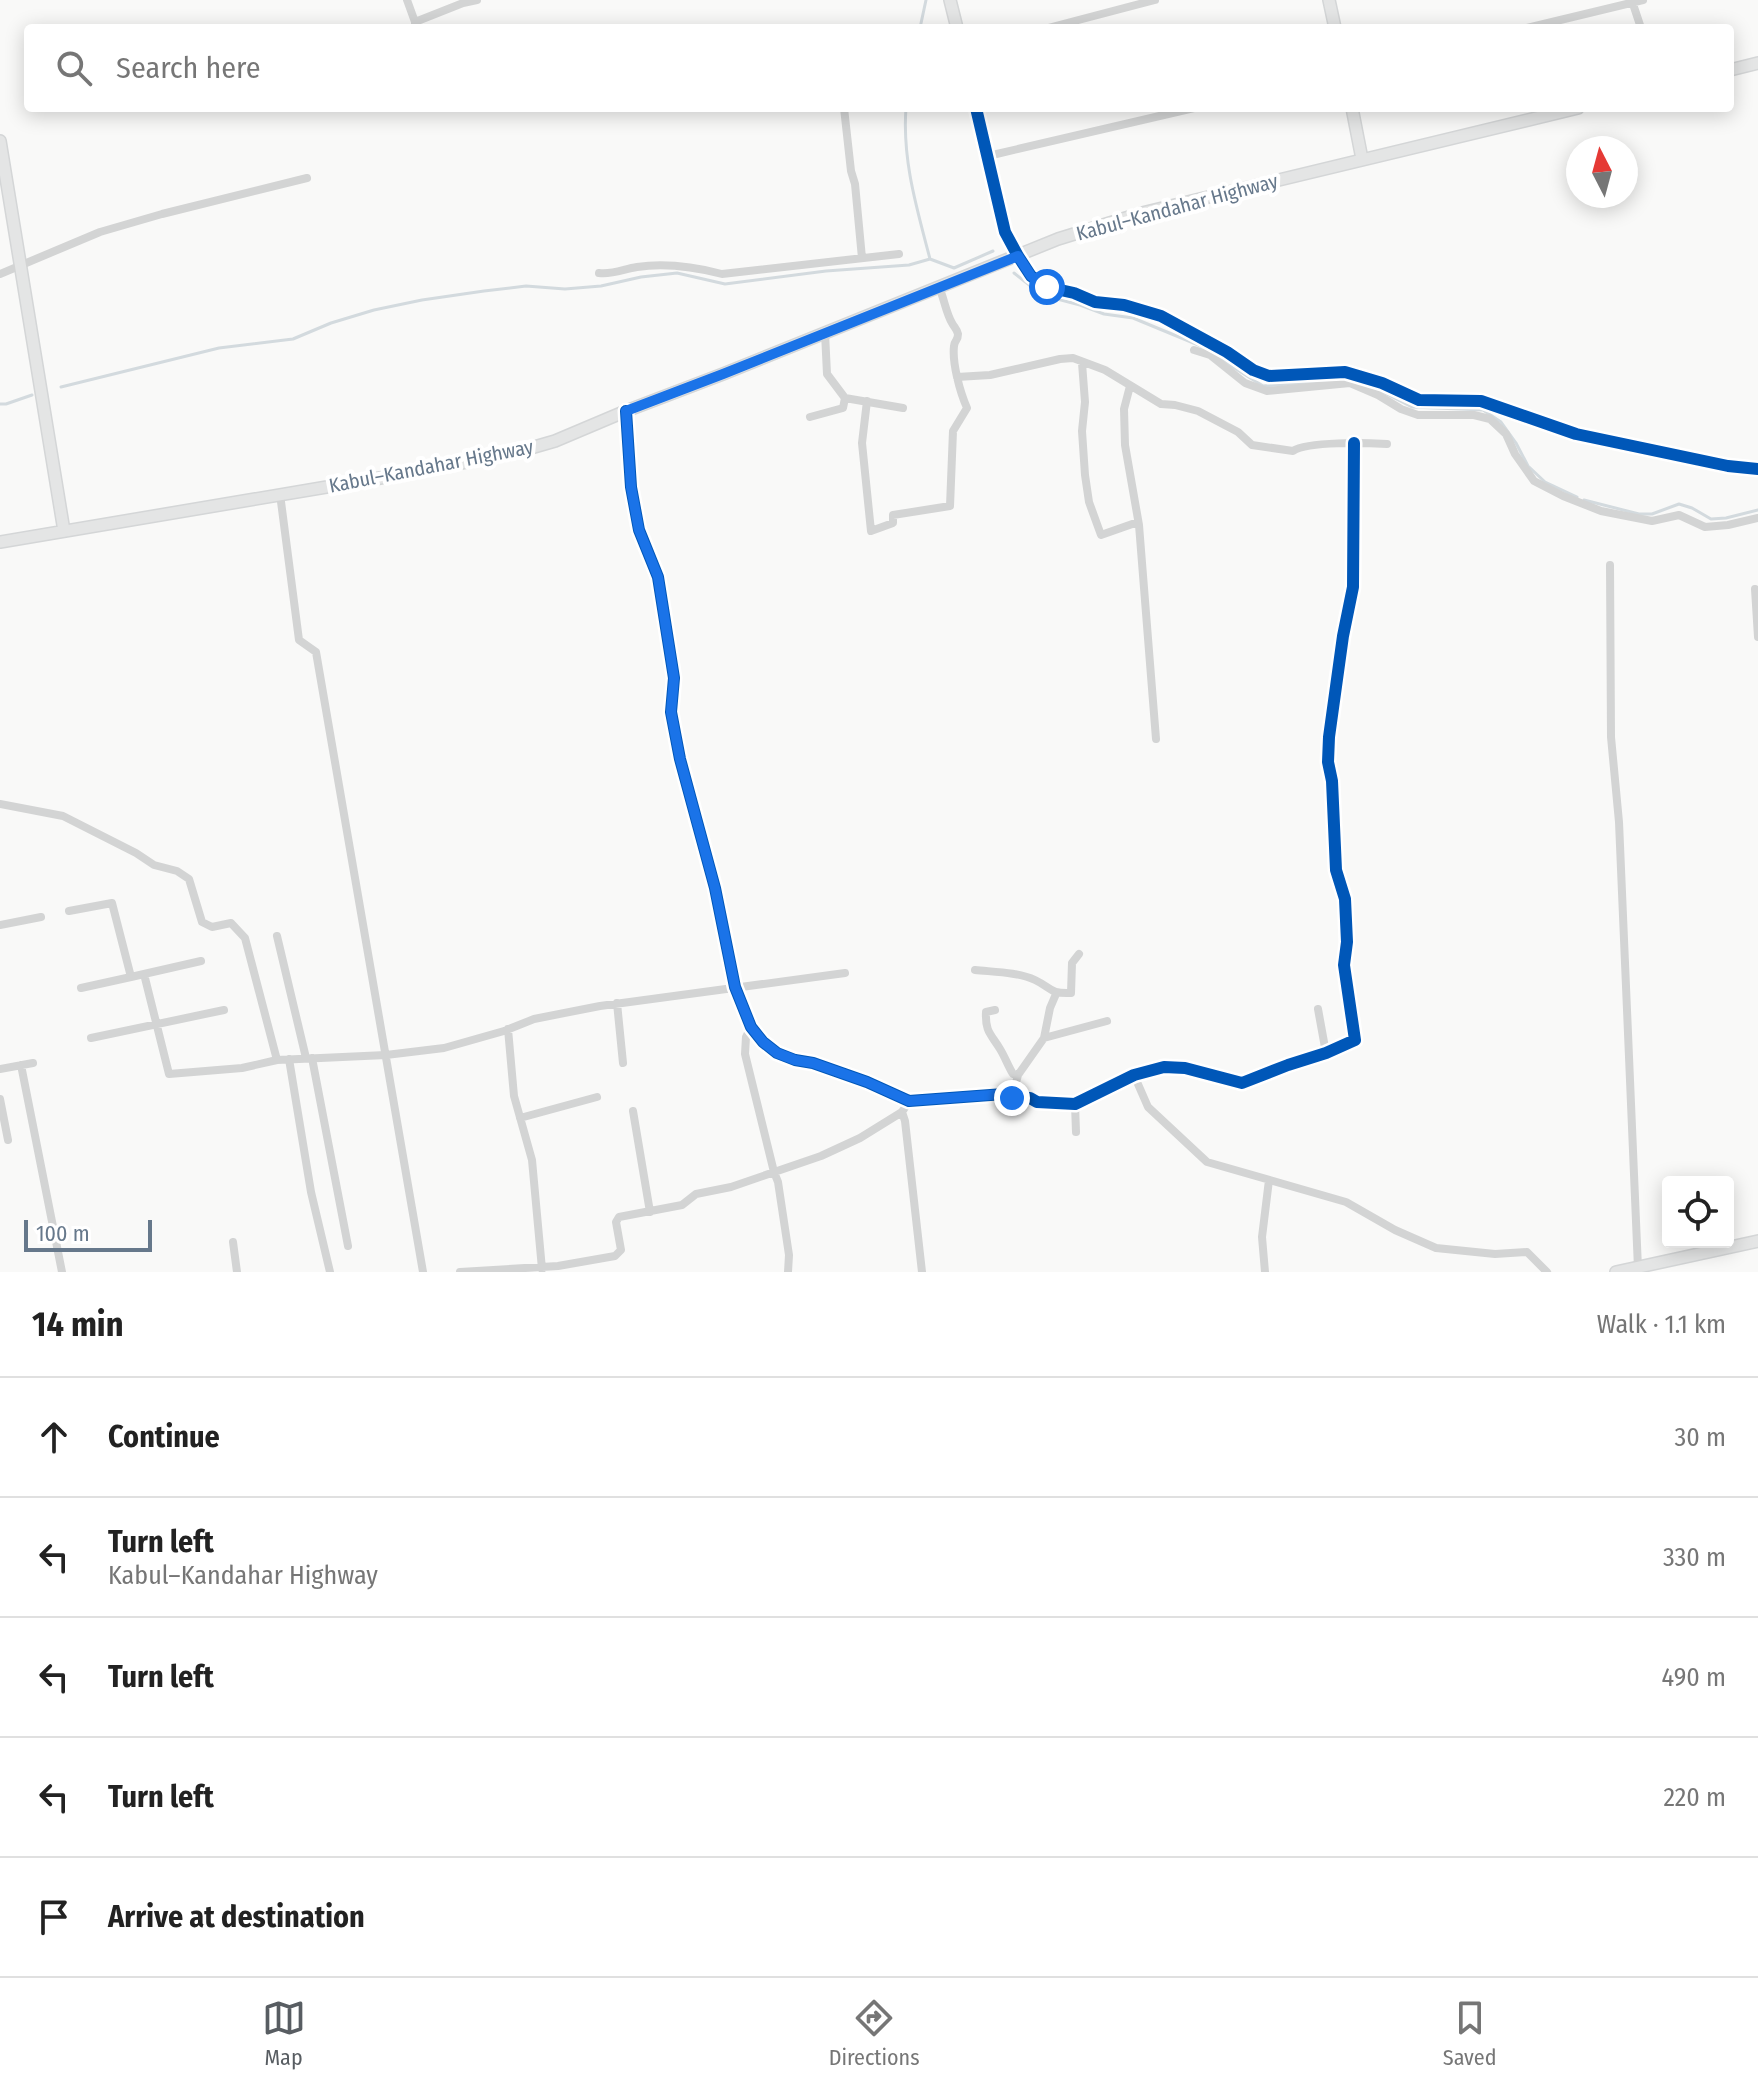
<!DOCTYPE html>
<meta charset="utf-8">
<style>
:root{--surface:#fff;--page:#f6f6f6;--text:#222;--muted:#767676;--line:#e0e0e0;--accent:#585d62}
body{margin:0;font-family:"Fira Sans Condensed",sans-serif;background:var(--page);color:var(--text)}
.controls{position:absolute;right:24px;bottom:24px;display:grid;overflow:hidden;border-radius:8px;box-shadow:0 4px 20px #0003}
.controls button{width:72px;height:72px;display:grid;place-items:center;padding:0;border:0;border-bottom:2px solid var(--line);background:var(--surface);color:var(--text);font:40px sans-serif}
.compass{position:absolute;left:1566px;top:136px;width:72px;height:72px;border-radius:50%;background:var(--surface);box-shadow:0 4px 20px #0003;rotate:354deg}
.scale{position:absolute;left:24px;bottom:20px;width:128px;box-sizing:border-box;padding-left:8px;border:4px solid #66788b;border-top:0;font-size:22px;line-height:28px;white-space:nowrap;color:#66788b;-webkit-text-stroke:6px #fff;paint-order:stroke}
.stop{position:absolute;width:24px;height:24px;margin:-18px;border:6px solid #1a73e8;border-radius:50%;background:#fff}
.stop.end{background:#1a73e8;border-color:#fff;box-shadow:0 2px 8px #0008}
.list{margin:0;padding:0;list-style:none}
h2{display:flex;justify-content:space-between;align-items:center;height:104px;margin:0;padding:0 32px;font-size:34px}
h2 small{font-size:26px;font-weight:400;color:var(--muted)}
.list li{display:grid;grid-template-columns:52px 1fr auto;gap:24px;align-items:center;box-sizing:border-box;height:120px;padding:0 32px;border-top:2px solid var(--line)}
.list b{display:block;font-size:30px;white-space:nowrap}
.list p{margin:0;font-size:26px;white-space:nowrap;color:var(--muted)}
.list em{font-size:26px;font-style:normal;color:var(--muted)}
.icon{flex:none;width:44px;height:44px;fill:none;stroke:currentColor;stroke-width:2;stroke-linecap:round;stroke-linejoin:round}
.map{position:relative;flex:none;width:1758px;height:1272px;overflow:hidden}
.search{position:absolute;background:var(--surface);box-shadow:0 4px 20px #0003;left:24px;right:24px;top:24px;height:88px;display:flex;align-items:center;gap:20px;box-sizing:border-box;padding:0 28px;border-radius:8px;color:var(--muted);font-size:30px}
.sheet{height:704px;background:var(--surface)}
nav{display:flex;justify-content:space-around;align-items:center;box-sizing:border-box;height:112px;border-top:2px solid var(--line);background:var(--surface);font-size:22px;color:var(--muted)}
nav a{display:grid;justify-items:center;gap:4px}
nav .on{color:var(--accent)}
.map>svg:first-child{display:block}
</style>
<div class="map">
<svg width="1758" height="1272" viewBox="0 0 1758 1272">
<rect width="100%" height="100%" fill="#f9f9f8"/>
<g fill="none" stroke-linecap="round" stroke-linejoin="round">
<path stroke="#d3dade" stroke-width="3" d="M920,28L926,0
M906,108C902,160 917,209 930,259
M1014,273L1042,295L1080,305L1104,314L1133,318L1208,349L1236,369L1263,386L1350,379L1375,388L1412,407L1483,410L1501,422L1516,443L1528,466L1545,482L1577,497
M61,387L219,348L293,339L331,323L374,310L422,300L484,291L526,286L565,289L601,286L641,277L677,273L725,284L826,271L909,265L930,259L954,268L993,251
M0,404H6L32,395
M1584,500L1639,514H1652L1679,504L1692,508L1711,519L1726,518L1758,510"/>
<defs>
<path id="secondary" d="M950,0L957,28
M1329,0L1335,28
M1730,70L1758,63
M976,108L1005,232L1018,256
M1352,108L1362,159
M0,141L64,531
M0,542L392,476L510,454L555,441L626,411L723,374L1058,239L1142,213L1578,108
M1616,1272L1758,1241"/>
</defs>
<use href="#secondary" stroke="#d4d6d7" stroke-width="14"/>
<path stroke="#d3d4d4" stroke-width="8" d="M407,0L415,22V28
M1632,1L1641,28
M415,22L463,3L477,0
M1048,28L1155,0
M1527,28L1643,0
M844,108L851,171L855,184L862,258
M988,156L1194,108
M1018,256L1031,276L1047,287L1074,293L1095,302L1124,305L1161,316L1227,352L1253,370L1269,376L1345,372L1382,383L1419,400L1481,401L1576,434L1728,466L1758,469
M599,273C612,275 624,269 637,267C664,263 695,267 722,274L899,254
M0,274L100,232L162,214L307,178
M825,333L827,374L845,398L903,408
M1194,350L1210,355L1245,383L1267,391L1350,383L1378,395L1401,409L1418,415H1474L1490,419L1506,434L1515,454L1534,481L1563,496L1601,511L1652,521L1679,515L1705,527L1728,525L1758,518
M1082,363L1085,402L1082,431L1085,475L1089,502L1101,535L1138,522
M957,377L990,375L1060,359L1073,358L1105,370L1161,404L1175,405L1198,411L1238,432L1252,445L1293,451C1308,441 1367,443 1387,444
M1130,386L1124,409L1125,445L1139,525L1156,739
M867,401L862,443L871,531L893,523V515L950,506L953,431L967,408C960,392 952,363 954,346C955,339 958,341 958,334C957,329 954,327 952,323C946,313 944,298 939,287
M626,411L631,487L639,530L658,577L674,678L671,712L680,759L715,888L735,987L751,1027L763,1042L777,1053L795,1060L813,1063L867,1082L909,1101L1004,1094L1012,1098H1030L1037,1102L1075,1104L1134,1075L1164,1067L1185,1068L1242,1083L1288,1065L1326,1053L1355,1040L1344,965L1347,942L1345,899L1336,870L1332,781L1328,762L1329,737L1343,636L1353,587L1354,443
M810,417L843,408L845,398
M280,494L299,640L316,652L423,1272
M1610,565L1611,737L1619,822L1638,1268
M1755,589L1758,637
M0,804L63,816L136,853L154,865L177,871L189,879L202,922L212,927L231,923L245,938L277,1060
M69,911L112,903L131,977L144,974L169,1074L242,1068L277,1060L386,1055L444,1048L504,1031L534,1019L600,1006L845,973
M0,925L41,917
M277,936L306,1058
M975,970C994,972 1018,972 1035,980C1052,988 1049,994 1071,993L1072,963L1079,954
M144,974L201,961
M81,988L131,977
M617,1003L623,1063
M1318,1009L1326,1053
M995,1010L986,1012C985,1032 991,1034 1000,1049C1005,1057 1008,1066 1013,1074L1018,1075
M751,1027L746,1037L745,1054L774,1172L778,1182L789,1255L788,1272
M508,1029L514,1096L532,1160L542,1269
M91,1038L224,1010
M1044,1038L1107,1021
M312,1058L348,1246
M289,1059L311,1192L330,1272
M21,1065L62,1272
M0,1069L33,1063
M1134,1075L1148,1107L1207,1162L1346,1202L1395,1230L1436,1248L1495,1254L1527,1252L1547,1272
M1012,1098L1018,1075L1044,1038L1050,1008L1056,994
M0,1099L8,1140
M1075,1104L1076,1132
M633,1111L650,1212
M902,1112L905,1121L922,1272
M520,1118L597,1097
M233,1242L237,1272
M460,1272L558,1266L615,1256L621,1250L616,1222L619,1217L682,1205L696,1194L731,1187L821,1156L860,1138L902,1112L909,1101
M1265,1272L1262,1237L1269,1180"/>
<use href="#secondary" stroke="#e4e5e5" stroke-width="11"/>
<defs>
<path id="cycleway" d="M976,108L1005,232L1018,256L1031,276L1047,287L1074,293L1095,302L1124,305L1161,316L1227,352L1253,370L1269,376L1345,372L1382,383L1419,400L1481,401L1576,434L1728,466L1758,469
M626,411L631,487L639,530L658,577L674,678L671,712L680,759L715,888L735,987L751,1027L763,1042L777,1053L795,1060L813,1063L867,1082L909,1101L1004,1094L1012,1098H1030L1037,1102L1075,1104L1134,1075L1164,1067L1185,1068L1242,1083L1288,1065L1326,1053L1355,1040L1344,965L1347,942L1345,899L1336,870L1332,781L1328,762L1329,737L1343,636L1353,587L1354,443"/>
</defs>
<use href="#cycleway" stroke="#fff" stroke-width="17"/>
<use href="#cycleway" stroke="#0057b8" stroke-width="12"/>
</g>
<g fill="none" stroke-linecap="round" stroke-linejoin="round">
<path stroke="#1a73e8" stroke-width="10" d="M1012,1098L1004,1094L909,1101L867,1082L813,1063L795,1060L777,1053L763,1042L751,1027L735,987L715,888L680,759L671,712L674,678L658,577L639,530L631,487L626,411L723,374L1018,256L1031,276L1047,287"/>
</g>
<g text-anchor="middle" stroke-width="8" stroke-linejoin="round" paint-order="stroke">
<g font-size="20" fill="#66788b" stroke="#fff">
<text transform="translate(1177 207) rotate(-15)" y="7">Kabul–Kandahar Highway</text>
<text transform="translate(431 466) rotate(-11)" y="7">Kabul–Kandahar Highway</text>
</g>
</g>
</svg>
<div class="controls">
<button><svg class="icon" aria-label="locate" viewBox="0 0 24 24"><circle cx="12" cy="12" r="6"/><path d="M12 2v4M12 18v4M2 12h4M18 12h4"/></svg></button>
</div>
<svg class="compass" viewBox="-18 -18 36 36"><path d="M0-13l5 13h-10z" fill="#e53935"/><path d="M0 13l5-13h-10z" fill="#767676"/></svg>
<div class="scale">100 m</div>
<div class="stop" style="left:1047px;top:287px"></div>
<div class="stop end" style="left:1012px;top:1098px"></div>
<div class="search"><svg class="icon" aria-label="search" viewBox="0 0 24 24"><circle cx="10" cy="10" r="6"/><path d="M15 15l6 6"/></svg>Search here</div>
</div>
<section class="sheet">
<h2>14 min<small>Walk · 1.1 km</small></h2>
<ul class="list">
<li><svg class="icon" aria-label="ahead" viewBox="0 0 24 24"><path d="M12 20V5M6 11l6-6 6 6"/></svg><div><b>Continue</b></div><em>30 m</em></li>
<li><svg class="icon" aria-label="left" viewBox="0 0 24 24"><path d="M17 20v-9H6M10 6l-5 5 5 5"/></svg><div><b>Turn left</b><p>Kabul–Kandahar Highway</p></div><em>330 m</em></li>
<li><svg class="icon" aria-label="left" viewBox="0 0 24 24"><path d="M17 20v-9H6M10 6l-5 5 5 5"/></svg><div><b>Turn left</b></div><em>490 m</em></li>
<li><svg class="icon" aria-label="left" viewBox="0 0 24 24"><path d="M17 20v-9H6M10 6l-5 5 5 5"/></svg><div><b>Turn left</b></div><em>220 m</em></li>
<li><svg class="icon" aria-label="arrive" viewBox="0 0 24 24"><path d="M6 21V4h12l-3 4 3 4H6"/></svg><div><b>Arrive at destination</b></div></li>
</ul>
</section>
<nav>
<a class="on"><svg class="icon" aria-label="map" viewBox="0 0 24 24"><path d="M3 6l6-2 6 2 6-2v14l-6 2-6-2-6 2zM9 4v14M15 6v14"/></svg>Map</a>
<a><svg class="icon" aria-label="directions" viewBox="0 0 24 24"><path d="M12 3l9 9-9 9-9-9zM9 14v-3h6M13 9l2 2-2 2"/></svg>Directions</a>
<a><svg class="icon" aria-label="saved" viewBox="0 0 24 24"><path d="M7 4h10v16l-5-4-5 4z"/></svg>Saved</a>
</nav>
